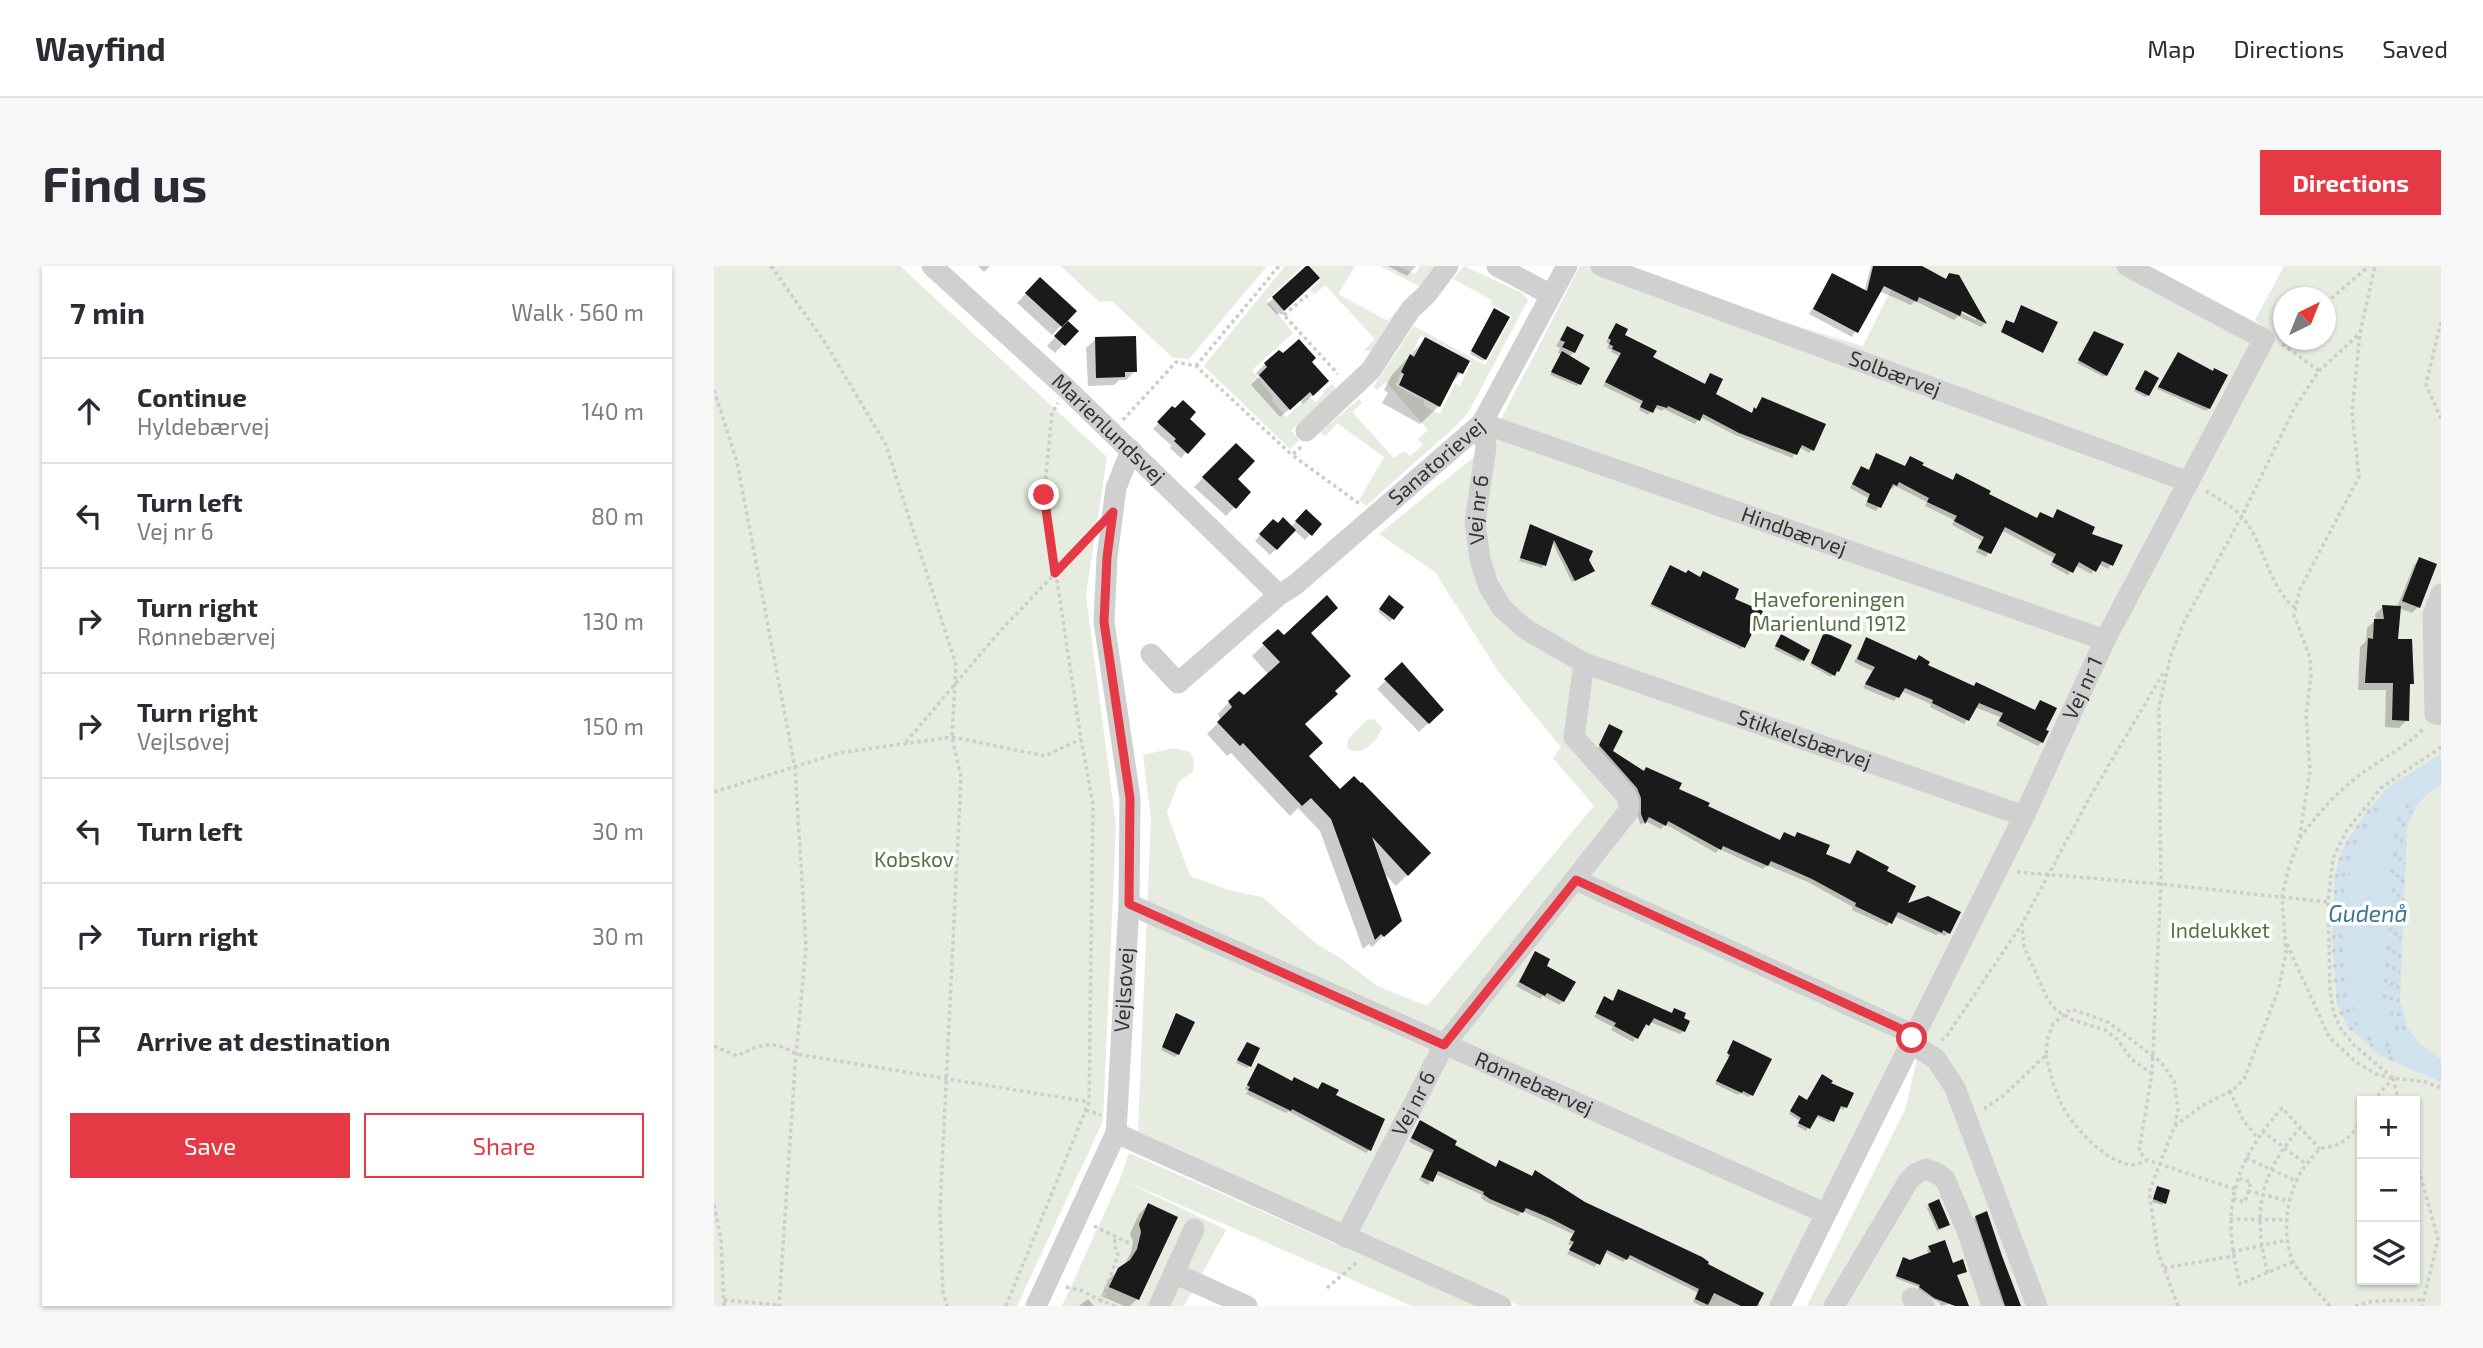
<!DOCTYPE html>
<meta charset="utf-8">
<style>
:root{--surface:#fff;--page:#f7f7f7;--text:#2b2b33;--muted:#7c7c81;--line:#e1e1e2;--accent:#e63946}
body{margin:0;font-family:"Exo 2",sans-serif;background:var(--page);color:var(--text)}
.controls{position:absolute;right:21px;bottom:21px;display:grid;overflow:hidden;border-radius:0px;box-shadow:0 2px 5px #0004}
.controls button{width:63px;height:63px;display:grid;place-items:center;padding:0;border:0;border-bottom:2px solid var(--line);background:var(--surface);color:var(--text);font:35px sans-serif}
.compass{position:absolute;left:1559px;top:21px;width:63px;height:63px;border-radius:50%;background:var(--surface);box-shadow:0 2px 5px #0004;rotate:43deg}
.stop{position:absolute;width:21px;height:21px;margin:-16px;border:5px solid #e63946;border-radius:50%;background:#fff}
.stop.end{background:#e63946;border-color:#fff;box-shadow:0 2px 7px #0008}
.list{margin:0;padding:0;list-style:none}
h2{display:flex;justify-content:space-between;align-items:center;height:91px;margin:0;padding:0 28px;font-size:30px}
h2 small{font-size:23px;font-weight:400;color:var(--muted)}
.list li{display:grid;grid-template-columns:46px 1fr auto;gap:21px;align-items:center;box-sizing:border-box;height:105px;padding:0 28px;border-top:2px solid var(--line)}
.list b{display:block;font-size:26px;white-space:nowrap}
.list p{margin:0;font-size:23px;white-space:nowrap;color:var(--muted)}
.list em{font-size:23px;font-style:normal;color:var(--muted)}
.actions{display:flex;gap:14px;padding:21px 28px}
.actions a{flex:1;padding:16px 0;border:2px solid var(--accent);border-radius:0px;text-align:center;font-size:24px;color:var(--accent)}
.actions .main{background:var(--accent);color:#fff}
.icon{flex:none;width:38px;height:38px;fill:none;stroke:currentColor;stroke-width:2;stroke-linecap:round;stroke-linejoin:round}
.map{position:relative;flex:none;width:1727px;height:1040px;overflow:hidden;border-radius:0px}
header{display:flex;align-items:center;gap:42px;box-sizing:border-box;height:98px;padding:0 35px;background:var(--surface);border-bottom:2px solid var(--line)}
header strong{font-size:33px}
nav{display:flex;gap:38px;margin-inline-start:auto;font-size:24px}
.intro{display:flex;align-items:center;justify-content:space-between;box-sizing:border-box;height:168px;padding:0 42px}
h1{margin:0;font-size:49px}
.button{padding:18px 32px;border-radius:0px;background:var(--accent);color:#fff;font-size:24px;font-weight:700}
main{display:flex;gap:42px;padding:0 42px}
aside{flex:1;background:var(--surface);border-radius:0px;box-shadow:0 2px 5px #0004}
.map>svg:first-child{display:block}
</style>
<header>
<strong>Wayfind</strong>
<nav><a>Map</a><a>Directions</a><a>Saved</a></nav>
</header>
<div class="intro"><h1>Find us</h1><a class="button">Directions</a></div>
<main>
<aside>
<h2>7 min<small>Walk · 560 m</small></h2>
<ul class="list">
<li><svg class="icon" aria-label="ahead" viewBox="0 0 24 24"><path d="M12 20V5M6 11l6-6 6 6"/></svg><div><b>Continue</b><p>Hyldebærvej</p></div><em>140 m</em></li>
<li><svg class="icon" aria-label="left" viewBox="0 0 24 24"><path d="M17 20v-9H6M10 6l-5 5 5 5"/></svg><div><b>Turn left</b><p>Vej nr 6</p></div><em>80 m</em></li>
<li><svg class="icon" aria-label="right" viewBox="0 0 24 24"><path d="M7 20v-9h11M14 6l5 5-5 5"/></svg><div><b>Turn right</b><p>Rønnebærvej</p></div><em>130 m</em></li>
<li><svg class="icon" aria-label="right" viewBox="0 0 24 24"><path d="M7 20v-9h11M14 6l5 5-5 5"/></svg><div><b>Turn right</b><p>Vejlsøvej</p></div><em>150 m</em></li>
<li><svg class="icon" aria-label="left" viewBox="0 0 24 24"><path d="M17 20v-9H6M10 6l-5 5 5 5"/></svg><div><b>Turn left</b></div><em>30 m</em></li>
<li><svg class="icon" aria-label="right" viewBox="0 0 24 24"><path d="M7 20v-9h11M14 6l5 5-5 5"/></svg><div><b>Turn right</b></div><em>30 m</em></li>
<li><svg class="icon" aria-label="arrive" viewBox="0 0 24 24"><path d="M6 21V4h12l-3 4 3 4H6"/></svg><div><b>Arrive at destination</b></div></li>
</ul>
<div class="actions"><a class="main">Save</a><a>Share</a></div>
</aside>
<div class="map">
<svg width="1727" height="1040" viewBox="0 0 1727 1040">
<rect width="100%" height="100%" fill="#fff"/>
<path fill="#e6ecdf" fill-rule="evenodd" d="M0,0H186L393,191L372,329L402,559L389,855L303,1040H0Z
M347,0H553L475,93L459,92L398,35L385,36Z
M571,0H588L553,34L579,67L538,104L559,131L558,135L572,151L595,131L602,136L609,128V125L618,118L624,125L577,164L585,174L576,183L490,100Z
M596,0H641L624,28L674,55L682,45L684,46L660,85L650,84L661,73L611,19L601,28L595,25L607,13Z
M666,0H684L701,8L706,0H722L707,21Z
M750,0L808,27L814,34L754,147L745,157L652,240L645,234L670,191L623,157L612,170L606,166L645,133L648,137L638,146L680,192L690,185L696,190L709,179L704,173L714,164L672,116L663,124L659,121L700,60L771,99L798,50L777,38L778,34L739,13ZM707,69L757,97L746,120L741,117L726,148L710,140V135L681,119Z
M866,0H883L1149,80L1189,0H1423L1553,66L1541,54L1570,0H1727V1040H1093L1191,844L1212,755L1055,1040H806L424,865L437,552L429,489L459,482L476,486L480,494L479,506L465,515L453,547L476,610L515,624L548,631L604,679L628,693L663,720L713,740L880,540L839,492L847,481L784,405L721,306L665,268L766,186L783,161ZM1570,32H1612V74H1570ZM1648,835H1701V1014H1648Z
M660,453L668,462C664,475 646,492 633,482L634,473L653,454Z
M415,887L763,1040H698L411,915L512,964L470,1040H348L406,913Z"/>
<path fill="#cfe2ee" d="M1727,488V518C1709,529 1699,542 1693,563L1686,735L1694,763L1705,777L1727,793V816L1667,790L1633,760L1623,738L1618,671L1621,610L1625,593L1632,577L1653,546L1674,521Z"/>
<path fill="#0003" fill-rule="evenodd" d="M264,0H276L270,6Z
M674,0H702L693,10Z
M1157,0H1204L1231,14L1235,9L1244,10L1271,57L1267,61L1244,50L1240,54L1201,35L1197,39L1165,25L1138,71L1095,48L1118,9L1150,26ZM1241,40L1262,50V54L1239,43Z
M594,1L603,12L563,49L553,38Z
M317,22L361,45L338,69L303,37Z
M778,47L771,93L769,95L756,88Z
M902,59L908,70L937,92L990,119L994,112L1000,129L1036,148L1042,144L1049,133L1098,184L1095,187L1085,181L1078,192L1021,169L986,151L981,158L950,143L948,145L940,141L934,149L925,144L927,138L889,120L905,90L897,86L898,84L893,82L895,78L892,76Z
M853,62L860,86L855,91L866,118L863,120L836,109L847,88L844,87L846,82L842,80Z
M362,65L341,87L333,80L345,67Z
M1378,69L1392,109L1390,111L1363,97Z
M382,73L421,105L412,114H405L400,119L374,120L372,82Z
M711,73L747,107L735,120L725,140L706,158L668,137L674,127L670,124L678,109Z
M1464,88L1498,107L1495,142L1492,145L1443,123Z
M568,90L596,96L604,124L589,138L586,134L566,151L537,119L545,111L542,107L551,98Z
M1429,109L1434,129L1431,131L1420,125Z
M459,142L489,168L467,192L456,182L458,180L439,163Z
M522,179L521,213L535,226L512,250L480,221Z
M1163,189L1190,201L1196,192L1206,200L1238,215L1243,209L1273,229L1322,253L1327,248L1338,254L1344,245L1376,269L1407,280L1394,303L1384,298L1377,308L1361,299L1354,309L1336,299L1340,292L1287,264L1272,291L1262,286L1268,275L1238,259L1240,254L1211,240L1213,236L1181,220L1178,223L1175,222L1162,245L1151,240L1154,232L1136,222L1144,206H1153Z
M592,245L606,258L591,274L580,264L556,289L541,275L559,255L564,259L577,261Z
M817,260L873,294L876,307L858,316L838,276L828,302L805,295Z
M1706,293L1721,299L1704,341L1698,347L1685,342L1682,375L1698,417L1694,422L1693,454L1685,462L1671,461L1672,424H1644L1646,381L1652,375L1653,362L1662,354L1661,348L1669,341H1683L1700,299Z
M954,304L1018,333L1029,381L1027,383L936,340Z
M673,334L688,341L676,356L664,346Z
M564,365L570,371L595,367L589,458L593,490L626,526L715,587L682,620L669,606L686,654L658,681L655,678L649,683L606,565L584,542L576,550L517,487L513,490L493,468L507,454L504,448L515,436L530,432L555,409L538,390Z
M1109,371L1124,405L1117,411L1096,399Z
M1065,373L1088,394L1086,396L1060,383Z
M1153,373L1258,421L1262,418L1320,445L1327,436L1330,465L1328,476L1324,480L1282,459L1286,451L1261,441L1250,458L1216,441L1217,438L1187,425L1180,435L1149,422L1158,405L1140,396Z
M688,399L728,444L705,466L663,423Z
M896,460L897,486L929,506L932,503L992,541L1065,575L1070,568L1079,572L1083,568L1110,588L1135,599L1143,587L1170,605L1191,640L1235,666L1231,670L1225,667L1222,669L1180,650L1173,660L1138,644L1139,641L1094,616L1053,599L1049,603L1005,583L1002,587L951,558L947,563L931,555L927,559L924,552V537L883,484Z
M821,688L849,735L845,739L829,730L826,733L802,720Z
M905,725L956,748L960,744L970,765L966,768L936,756L930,763L928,762L919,776L897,764L899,761L880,751L887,736L891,733L898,736Z
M462,749L464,788L461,791L447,784Z
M1019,777L1037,829L1035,831L1026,827L1024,829L1001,818L1015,792L1013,791Z
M533,778L535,800L533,802L522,797Z
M541,803L603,824L608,818L655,884L652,887L574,845L572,847L532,828L534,825L531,823Z
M1108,810L1131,841L1129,844L1124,841L1116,857L1101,850L1092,865L1083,860L1086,855L1075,848L1083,834L1093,836Z
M706,856L738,880L781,902L785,897L817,912L821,906L870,937L991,999L1046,1038L1045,1040H987L979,1036L983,1026L913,992L909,996L890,986L881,1001L853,988L858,980L854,978L859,968L808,945L804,950L773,936L767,932L768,929L721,908L714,919L705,914L718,887L695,876Z
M1444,922L1450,937L1448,939L1438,936Z
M434,939L423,1033L416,1040H410L387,1030L395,1013L410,1000L417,986L419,976L416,968L425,948Z
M1215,939L1234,959L1232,961L1223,965L1213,942Z
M1262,951L1305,1040H1289L1259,953Z
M1215,981L1238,999L1251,1005L1242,1010L1248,1034L1227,1040L1226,1037L1204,1024L1205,1021L1181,1012L1189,993L1196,996L1215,989L1213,984Z
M374,1033L380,1040H365Z"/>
<path fill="#1a1a1a" d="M592,0H595L606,12L570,45L558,31Z
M1159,0H1208L1232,13L1235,7L1245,9L1273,58L1248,45L1246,50L1205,31L1203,36L1170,20L1144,67L1099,43L1118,7L1153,25Z
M326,11L363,45L348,61L311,27Z
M1307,39L1344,56L1329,87L1287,66L1292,54L1300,57Z
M780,42L796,51L772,94L757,85Z
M354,55L365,65L351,80L340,70Z
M902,57L914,63L911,69L943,85L939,91L991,118L996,107L1009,113L1002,128L1038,147L1040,141L1042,143L1048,131L1112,158L1100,185L1088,179L1083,189L1025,167L989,148L986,155L954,140L953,142L943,139L939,147L926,141L929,135L891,116L907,87L898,83L899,80L895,78L897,74L894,72Z
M853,60L870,69L861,87L848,81L851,76L846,74Z
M1380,65L1410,78L1393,110L1364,94Z
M422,70L423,106H411V111L382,112L381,71Z
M711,71L756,95L749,108L744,106L726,141L685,119L690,108L687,106L696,88L700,91Z
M585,73L602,92L598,96L615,115L599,130L596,126L576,144L545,109L553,101L550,97L565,84L569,87Z
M848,85L876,102L867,119L837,106Z
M1464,86L1499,105L1500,102L1514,109L1496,143L1444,121Z
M1431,104L1445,112L1435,130L1421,123Z
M469,134L482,146L476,153L492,168L474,188L460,175L462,173L443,156L458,140L461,142Z
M522,177L541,195L524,213L537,226L522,243L488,211Z
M1162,187L1191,200L1196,190L1210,197L1208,199L1239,214L1242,207L1277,225L1275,228L1323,252L1326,246L1339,252L1343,243L1381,261L1378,268L1409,279L1399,300L1388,295L1382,306L1365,296L1359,307L1338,296L1342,288L1291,261L1277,288L1264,282L1270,271L1240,255L1243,250L1213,236L1215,232L1185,216L1183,220L1179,218L1167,242L1153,236L1156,228L1138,218L1147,200L1155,204Z
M592,243L608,258L598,270L581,255Z
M569,251L582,264L563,284L545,268L559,253L564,257Z
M816,258L879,285L875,294L881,305L861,315L840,274L832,300L806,292Z
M1705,291L1723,298L1706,342L1688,335Z
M956,299L972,307L974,304L986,311L989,305L1025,323L1021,333L1049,345L1031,382L937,338Z
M613,329L624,342L597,367L637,410L621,425L624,428L591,458L609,477L595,490L626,523L640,510L647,517L648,516L717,587L694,610L658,571L688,655L670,671L667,668L661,674L617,553L597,532L588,540L529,477L526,480L503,456L518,441L514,435L525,425L530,429L566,396L548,377L564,363L570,369Z
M675,329L690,341L680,354L665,343Z
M1668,339L1687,340L1684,373H1698L1700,418H1696L1695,455L1678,454L1679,417H1651L1654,372L1659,373L1660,353H1670Z
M1110,366L1138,379L1125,406L1123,405L1121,410L1097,397Z
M1067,368L1096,384L1090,395L1061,380Z
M1152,371L1202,394L1205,389L1216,396L1214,399L1260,420L1262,416L1321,444L1326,434L1343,442L1332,464L1335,465L1329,477L1285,455L1289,447L1265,437L1255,455L1218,437L1219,434L1191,422L1185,432L1151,418L1161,401L1143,393Z
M688,396L730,444L715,458L670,413Z
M895,458L909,465L899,485L930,505L932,501L968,517L965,523L996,537L994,540L1066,574L1070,566L1081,571L1083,566L1116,579L1112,588L1136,598L1143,584L1175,601L1173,605L1202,620L1194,637L1214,630L1247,646L1236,668L1229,664L1228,667L1184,646L1178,658L1141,640L1142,637L1098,613L1057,595L1054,600L1009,580L1007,584L954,555L952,560L935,551L931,558L927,548V532L923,522L885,479Z
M821,685L836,693L833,700L862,716L850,736L833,727L831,730L805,716Z
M904,723L958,747L960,742L972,747L970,752L976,755L971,766L940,752L935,760L932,758L924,773L900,760L902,757L882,747L890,730L899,735Z
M462,747L481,756L465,789L448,781Z
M1019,774L1058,793L1039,830L1029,825L1028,827L1002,815L1016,789L1013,787Z
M533,776L546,782L537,801L523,794Z
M544,797L578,815L580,811L604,823L608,816L625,824L622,829L671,853L657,885L578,843L577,845L534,824L536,821L533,819Z
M1108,808L1119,815L1117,817L1140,827L1133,842L1127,840L1120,856L1104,849L1096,863L1084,857L1087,852L1076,845L1085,829L1093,834Z
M706,854L743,875L741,879L782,901L785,894L818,910L821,904L871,936L988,991L995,996L994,998L1050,1027L1043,1040H1027L1000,1027L994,1039L981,1033L985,1023L916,989L913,994L893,984L886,999L855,984L860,976L856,974L861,965L836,952L812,942L809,947L776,933L769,928L770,926L724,905L719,916L707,911L720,884L697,872Z
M1443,920L1456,924L1452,938L1439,933Z
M1225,933L1236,959L1225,963L1214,938Z
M434,937L464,951L425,1034L395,1021L404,1002L416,994L423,983L427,966L425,958Z
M1273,945L1288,990L1307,1040H1291L1261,950Z
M1231,974L1239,997L1249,993L1253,1006L1243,1009L1255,1040H1241L1220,1032L1205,1021L1206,1019L1182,1010L1189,991L1196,994L1217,986L1214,980Z"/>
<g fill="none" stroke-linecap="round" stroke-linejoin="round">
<path stroke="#cdcdcd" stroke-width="3.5" stroke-dasharray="3.5 3.5" stroke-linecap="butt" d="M57,0L112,78L172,179L242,399L238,471L247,511L226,942L229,1026L233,1040
M557,35L624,108
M1612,37L1655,0
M570,49L592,30L596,35
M1727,56L1712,118L1727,153
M1568,78L1605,105
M482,100L565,0
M0,124L23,196L81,502L92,680L81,801L65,1040
M409,154L462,96L482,100L578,189
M587,181L578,189L647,239
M1492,225C1503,232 1519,240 1528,251C1551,277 1554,321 1581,342
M192,476L287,364L376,271
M1727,481L1667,522L1633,564L1619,592L1614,636L1616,725L1620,748L1627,763L1640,779L1679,812L1712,816L1727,822
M0,526L125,487L238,471L331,490L367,473
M1692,539L1698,547
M1653,546L1666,542
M1684,552L1693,563
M1642,561L1655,559
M1681,569L1692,579
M1586,572C1604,547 1623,526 1647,508C1669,492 1692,481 1710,462
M1632,577L1645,575
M1680,587L1691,598
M1625,593L1638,591
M1677,604L1690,616
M1303,606L1447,618L1614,636
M1621,610L1636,608
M1678,623L1690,635
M1620,626L1634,624
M1619,641L1634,639
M1677,643L1688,654
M1618,656L1634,654
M1675,662L1687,673
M1618,671L1632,670
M1573,678L1615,771L1642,796L1662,808L1677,812
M1673,681L1687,691
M1618,685L1632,684
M1672,698L1686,706
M1619,700L1633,699
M1670,714L1685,722
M1620,715L1635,713
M1622,730L1636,729
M1669,730L1686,735
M1676,747L1688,749
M1626,748L1640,742
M1681,762H1693
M1636,764L1646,755
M1655,771L1659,785
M1227,774L1232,771L1308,658
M1673,777L1678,796
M0,780L23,790C48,778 57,773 82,788L375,836
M1332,789C1336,807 1340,824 1349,841C1360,862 1393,897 1418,899C1423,899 1428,896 1433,894
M1438,808L1417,793L1403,773L1391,764L1359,754L1343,745L1334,734L1310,681L1308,658L1377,529L1450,406
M1679,812L1685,835
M1516,825L1529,854L1543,871
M1659,835L1679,812
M1270,843L1290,829L1332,789L1334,771L1339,758L1357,743L1394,756L1447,796L1460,815L1464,843L1461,858
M372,844L387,849
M1548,865L1592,898
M1701,890L1724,973L1708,1040
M1532,892L1582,915
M1521,923L1433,894L1425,885L1438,808L1447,618L1445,440L1457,389L1470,356L1528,250L1581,141L1605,105L1644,69
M1534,925L1575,935
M1519,933L1531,936L1537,916L1524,912
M0,939L7,973L10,1040
M1516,953L1573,954
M380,960L415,977
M1518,986L1573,974
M1579,996L1526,1018C1507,944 1517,900 1568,842L1606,883
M1450,1002L1519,990
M1554,1007C1538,948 1545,908 1586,862
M352,1021L369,1025L387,1035
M613,1022L641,998L643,994
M10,1034L64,1039
M292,1040L375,836L379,538L367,473L330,229L338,147L344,137
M401,1040L387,1035L404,989L400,978L402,971
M1464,1040L1444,986L1435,926L1460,861L1486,841L1520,823L1530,813L1564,725L1572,687L1568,631L1574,604L1585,574L1596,504L1592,449L1597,410L1596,392L1580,349L1586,323L1645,211L1638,146L1646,67L1661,0
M1616,1040C1606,1028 1584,1007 1578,993C1567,961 1573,921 1595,895C1598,892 1602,886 1606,883C1610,881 1617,881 1622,879C1633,875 1643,863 1648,853
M1641,1040L1659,1035L1710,1034"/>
<g stroke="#d0d0d0" stroke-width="21">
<path id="s1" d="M218,0L352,122L565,329"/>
<path d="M783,0L837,29"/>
<path id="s2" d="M887,0L1475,216"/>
<path d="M592,165L657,104L697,43L713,28L734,0"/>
<path d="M1727,328L1719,349L1721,448L1727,449"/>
<path id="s3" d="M437,388L464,417L565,329L581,319L768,157L853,0"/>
<path id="s4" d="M870,397L1310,550"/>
<path d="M862,614L1200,769"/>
<path id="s5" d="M415,638L1111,947"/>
<path d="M1195,776L1222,793L1241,822L1323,1040"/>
<path d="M402,867L787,1040"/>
<path id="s6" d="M631,971L730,779L914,546L915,537L911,528L860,471L870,397L810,362L788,342L774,319L766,293L761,256L772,181L768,157L1391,374"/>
<path d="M460,1007L533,1040"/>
<path d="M1198,1032L1210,1040"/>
<path id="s7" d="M322,1040L402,867L415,638L416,532L390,356L393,291L402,222L417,184"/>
<path d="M445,1040L480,963"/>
<path id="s8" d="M1066,1040L1310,550L1391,374L1550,73L1413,0"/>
<path d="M1120,1040L1195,914L1203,907L1212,903L1224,908L1231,913L1254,967L1278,1040"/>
</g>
</g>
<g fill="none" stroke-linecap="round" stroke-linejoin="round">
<path stroke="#e63946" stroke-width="9" d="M330,229L341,307L399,246L393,291L390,356L416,532L415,638L730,779L862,614L1200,769L1198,772"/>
</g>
<g text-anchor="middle" stroke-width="7" stroke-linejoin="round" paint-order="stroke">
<g font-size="21" fill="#333" stroke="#fff">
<text dy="7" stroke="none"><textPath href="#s2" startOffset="313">Solbærvej</textPath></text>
<text dy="7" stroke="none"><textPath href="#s1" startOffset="240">Marienlundsvej</textPath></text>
<text dy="7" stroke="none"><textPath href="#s3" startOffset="380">Sanatorievej</textPath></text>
<text dy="7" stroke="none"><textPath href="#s6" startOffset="886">Vej nr 6</textPath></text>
<text dy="7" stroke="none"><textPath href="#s6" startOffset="1304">Hindbærvej</textPath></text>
<text dy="7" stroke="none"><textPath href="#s8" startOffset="688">Vej nr 1</textPath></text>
<text dy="7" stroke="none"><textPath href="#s4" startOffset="233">Stikkelsbærvej</textPath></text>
<text dy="7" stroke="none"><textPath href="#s7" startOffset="334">Vejlsøvej</textPath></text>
<text dy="7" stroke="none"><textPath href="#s5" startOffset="443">Rønnebærvej</textPath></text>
<text dy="7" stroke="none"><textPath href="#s6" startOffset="150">Vej nr 6</textPath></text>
</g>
<g font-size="21" fill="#56703f" stroke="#fff">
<text x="1115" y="341">Haveforeningen<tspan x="1115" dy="24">Marienlund 1912</tspan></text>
<text x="200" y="601">Kobskov</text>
<text x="1506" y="672">Indelukket</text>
</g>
<g font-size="23" font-style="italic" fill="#3f7597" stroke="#fff">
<text x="1654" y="656">Gudenå</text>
</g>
</g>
</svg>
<div class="controls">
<button>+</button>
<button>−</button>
<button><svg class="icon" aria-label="layers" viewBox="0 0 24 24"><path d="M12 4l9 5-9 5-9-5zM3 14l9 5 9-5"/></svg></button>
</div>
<svg class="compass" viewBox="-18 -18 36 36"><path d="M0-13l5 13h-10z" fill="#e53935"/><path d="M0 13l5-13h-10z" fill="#7c7c81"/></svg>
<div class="stop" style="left:1198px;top:772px"></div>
<div class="stop end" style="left:330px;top:229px"></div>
</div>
</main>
